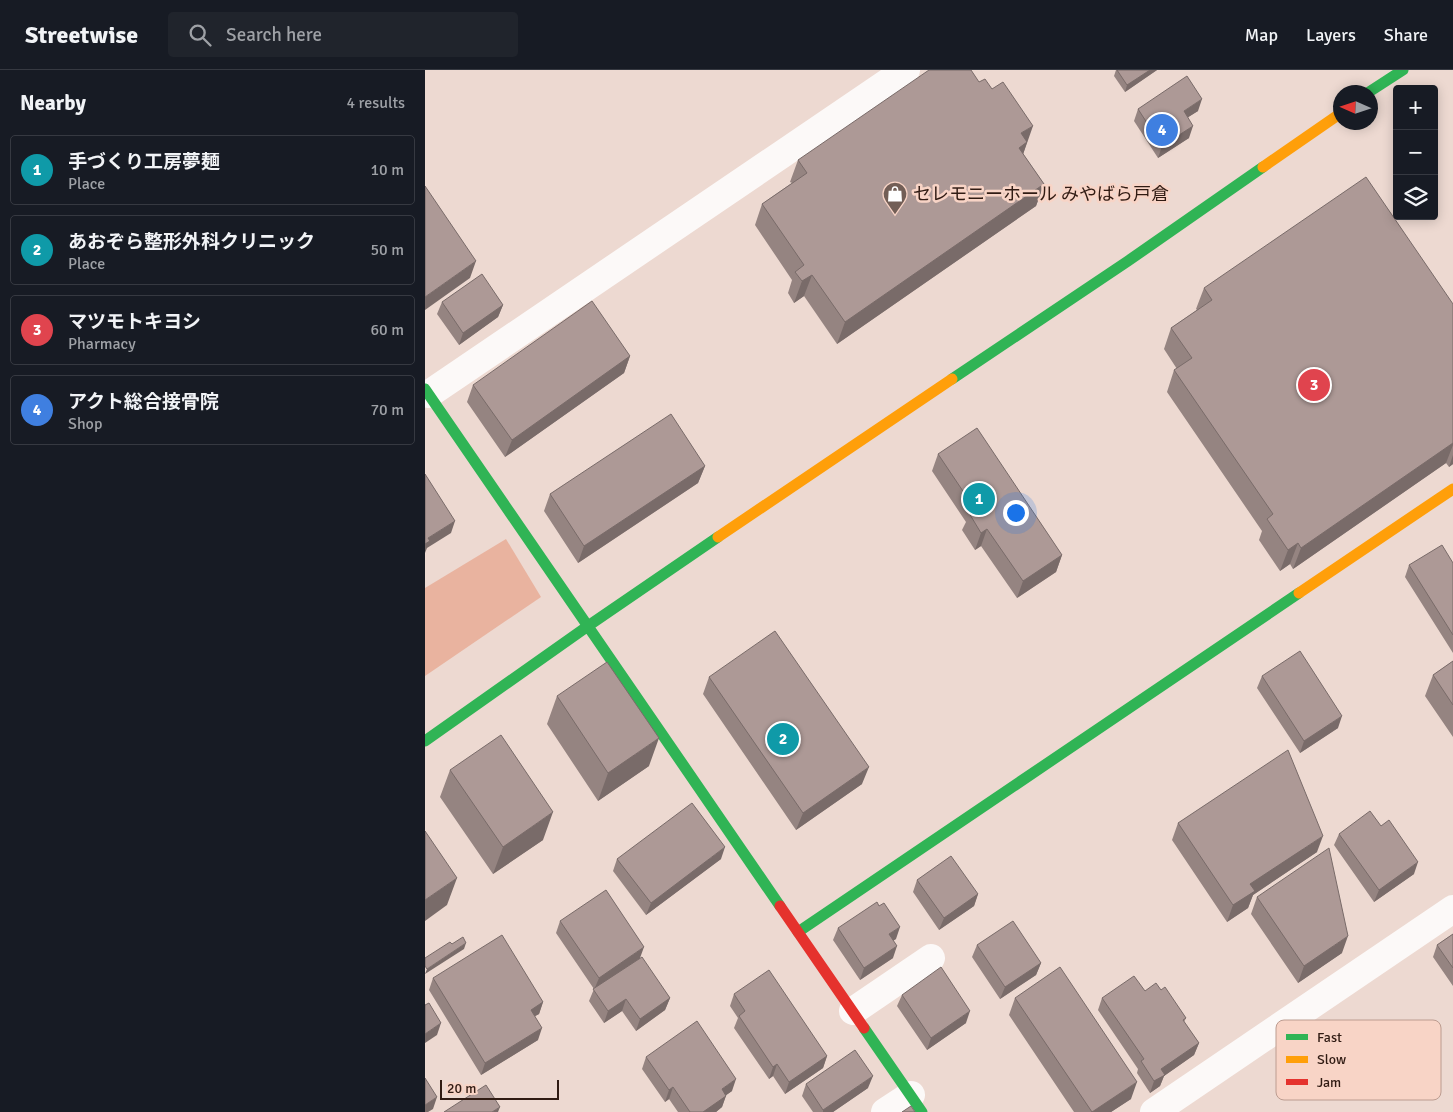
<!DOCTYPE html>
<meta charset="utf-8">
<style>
:root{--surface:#171b24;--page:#20242c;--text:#f1f3f6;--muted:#9ea1a6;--line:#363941;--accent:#b8b0ae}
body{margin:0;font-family:Signika,"Noto Sans JP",sans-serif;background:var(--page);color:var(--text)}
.controls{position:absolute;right:15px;top:15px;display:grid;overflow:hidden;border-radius:5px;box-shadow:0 2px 12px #0003}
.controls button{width:45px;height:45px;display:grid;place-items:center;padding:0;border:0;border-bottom:1px solid var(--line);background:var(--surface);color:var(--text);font:25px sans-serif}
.compass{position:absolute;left:908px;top:15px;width:45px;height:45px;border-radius:50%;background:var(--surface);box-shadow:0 2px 12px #0003;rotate:273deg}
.scale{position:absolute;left:15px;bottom:12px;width:119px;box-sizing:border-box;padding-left:5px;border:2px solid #301b13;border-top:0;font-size:14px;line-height:18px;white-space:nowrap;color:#301b13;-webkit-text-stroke:4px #f8d4c6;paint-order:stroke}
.you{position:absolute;left:590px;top:442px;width:18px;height:18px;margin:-12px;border:4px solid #fff;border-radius:50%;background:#1a73e8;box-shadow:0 0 0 8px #1a73e833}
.badge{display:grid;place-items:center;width:32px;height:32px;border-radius:50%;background:var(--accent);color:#fff;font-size:16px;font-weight:700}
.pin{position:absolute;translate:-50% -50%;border:2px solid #fff;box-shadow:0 1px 5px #0006}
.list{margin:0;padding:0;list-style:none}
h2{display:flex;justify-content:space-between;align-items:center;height:65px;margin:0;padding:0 20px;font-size:21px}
h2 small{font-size:16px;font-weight:400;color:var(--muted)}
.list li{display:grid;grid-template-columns:32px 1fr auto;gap:15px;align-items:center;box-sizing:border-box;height:70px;margin:0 10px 10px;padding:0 10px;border:1px solid var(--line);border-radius:5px}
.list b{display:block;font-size:19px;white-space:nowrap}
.list p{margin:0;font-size:16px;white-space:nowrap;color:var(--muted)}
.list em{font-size:16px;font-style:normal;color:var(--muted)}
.icon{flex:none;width:28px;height:28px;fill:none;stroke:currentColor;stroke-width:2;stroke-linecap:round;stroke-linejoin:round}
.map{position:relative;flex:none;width:1028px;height:1042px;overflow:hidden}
header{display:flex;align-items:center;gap:30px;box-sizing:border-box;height:70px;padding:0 25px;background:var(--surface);border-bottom:1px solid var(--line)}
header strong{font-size:24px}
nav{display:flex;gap:28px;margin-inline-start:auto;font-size:18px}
.search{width:350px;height:45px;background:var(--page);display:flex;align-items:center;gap:12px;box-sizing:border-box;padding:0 18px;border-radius:5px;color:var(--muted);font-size:19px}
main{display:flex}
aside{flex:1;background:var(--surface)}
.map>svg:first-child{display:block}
</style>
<header>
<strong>Streetwise</strong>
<div class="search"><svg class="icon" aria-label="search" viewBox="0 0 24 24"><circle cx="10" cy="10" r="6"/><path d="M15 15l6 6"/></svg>Search here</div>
<nav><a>Map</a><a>Layers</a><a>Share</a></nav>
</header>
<main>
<aside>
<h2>Nearby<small>4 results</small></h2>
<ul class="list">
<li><span class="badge" style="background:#0f9aa8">1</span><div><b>手づくり工房夢麺</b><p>Place</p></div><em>10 m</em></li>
<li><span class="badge" style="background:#0f9aa8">2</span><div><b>あおぞら整形外科クリニック</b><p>Place</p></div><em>50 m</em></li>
<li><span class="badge" style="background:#e0444e">3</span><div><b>マツモトキヨシ</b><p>Pharmacy</p></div><em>60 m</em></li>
<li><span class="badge" style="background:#3f7fe0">4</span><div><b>アクト総合接骨院</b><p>Shop</p></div><em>70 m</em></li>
</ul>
</aside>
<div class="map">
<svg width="1028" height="1042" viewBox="0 0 1028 1042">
<rect width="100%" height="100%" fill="#edd9d1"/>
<path fill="#e9b39f" d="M81,469L116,527L0,606V518Z"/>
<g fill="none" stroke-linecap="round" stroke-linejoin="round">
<path stroke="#fcf9f8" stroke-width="28" d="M4,324L481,0
M428,941L506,888
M460,1042L486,1025
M729,1042L1028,839"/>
<path stroke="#30b455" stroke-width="11" d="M944,22L978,0
M527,309L703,191L838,97
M0,319L355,836
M0,671L163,556L293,467
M373,862L874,523
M439,958L497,1042"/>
<path stroke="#ff9f0a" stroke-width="11" d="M838,97L916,43
M293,467L527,309
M874,523L1028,419"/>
<path stroke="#e5322d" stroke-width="11" d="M355,836L439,958"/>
</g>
<path fill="#958481" d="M691,0H732L700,22L689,6Z
M554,12L602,72L598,84L619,114L611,136L412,274L379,226L369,233L363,223L367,210L330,155L337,134L367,113L365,112L373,90Z
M713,39L773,41L763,47L764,68L733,88L709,51Z
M779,218L1028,234V394L1024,397L1021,393L868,499L865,494L855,501L834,470L837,461L742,322L749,300L752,299L739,279L746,258L772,240L771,239Z
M17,232L78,235L73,247L34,275L12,244Z
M205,286L199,303L80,387L42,332L48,315Z
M513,384L637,485L631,502L592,528L556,476L550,480L537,460L541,452L507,401Z
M280,396L273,413L153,493L119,441L125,424Z
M1028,493V583L980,507L984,495Z
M1028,591V667L1000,626L1008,605Z
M837,606L913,658L875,683L832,618Z
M284,607L437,714L371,760L278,624Z
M132,626L224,696L173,731L122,654Z
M25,700L118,770L68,804L15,727Z
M753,753L892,782L828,825L823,838L802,852L747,770Z
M914,764L989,804L949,832L909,775Z
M192,789H296L221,845L188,801Z
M492,810L553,824L549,836L514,860L488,822Z
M832,827L917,883L873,913L826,844Z
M135,851L215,888L245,928L240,940L211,961L197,941L179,953L164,931L169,919L131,863Z
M413,858L471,869L468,870V888L435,910L408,870Z
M1028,864V916L1008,887L1012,875Z
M552,875L616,893L611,905L575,929L547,887Z
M8,908L118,932L114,944L110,946L113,970L56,1005L4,920Z
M736,920L761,948L759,952L774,973L769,985L739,1006L735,1016L725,1023L712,1003L713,999L673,940L677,928L720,921Z
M309,924L402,986L398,998L360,1024L348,1006L344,1009L309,958L313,948L305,936Z
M477,925L541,953L502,980L472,936Z
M590,928L706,1029L686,1042H649L584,945Z
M221,987L307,1021L301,1025L297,1037L291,1042H253L244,1029L240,1032L217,999Z
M381,1014L443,1018L408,1042H388L377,1026Z"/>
<path fill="#796b69" d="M725,0H732L700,22L702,15Z
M777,29L773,41L754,53L759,41Z
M608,56L595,93L586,99L596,63Z
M768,56L764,68L733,88L737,76Z
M619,114L611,136L412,274L420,252Z
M51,191L45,208L0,240V227Z
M387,205L379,226L369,233L377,211Z
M78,235L73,247L34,275L38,263Z
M205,286L199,303L80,387L87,370Z
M1028,373V375L1021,393L868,499L876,478Z
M1028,385V394L1024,397Z
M280,396L273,413L153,493L159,476Z
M30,451L26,463L2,478L0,483V474L3,468Z
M562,459L556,476L550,480L556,463Z
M873,473L865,494L855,501L863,480Z
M637,485L631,502L592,528L598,511Z
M917,646L913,658L875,683L879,671Z
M234,668L224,696L173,731L183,703Z
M444,697L437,714L371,760L378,743Z
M128,742L118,770L68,804L78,777Z
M898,766L892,782L828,825L823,838L802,852L808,835L825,814Z
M300,777L296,789L221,845L226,833Z
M993,792L989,804L949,832L954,820Z
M32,808L22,835L0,851V830Z
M553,824L549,836L514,860L519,848Z
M475,857L471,869L460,876L464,864Z
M923,866L917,883L873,913L879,896Z
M41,873L39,879L0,904L2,899Z
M472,876L468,888L435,910L439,898Z
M219,877L215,888L169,920L174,908Z
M616,893L611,905L575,929L580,917Z
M245,928L240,940L211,961L215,949Z
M201,929L197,941L179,953L183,941Z
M118,932L114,944L101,951L106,940Z
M545,941L541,953L502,980L506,968Z
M16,953L12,965L0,973V964Z
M117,958L113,970L56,1005L60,993Z
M774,973L769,985L739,1006L735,1016L725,1023L729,1011L736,999Z
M402,986L398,998L360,1024L364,1012Z
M352,994L348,1006L344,1009L348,997Z
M448,1006L443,1018L408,1042H398V1040Z
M311,1009L307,1021L293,1031L297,1019Z
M712,1012L706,1029L686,1042H667Z
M248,1017L244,1029L240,1032L244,1020Z
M301,1026L297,1037L291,1042H278Z
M12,1027L8,1039L3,1042H0V1035Z
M75,1037L73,1042H67Z"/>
<path fill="#ad9996" stroke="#796b69" d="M504,0H546L554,12L560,9L567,19L578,12L608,56L596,63L602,72L594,78L619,114L420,252L387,205L377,211L370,202L379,195L337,134L382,103L373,90Z
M692,0H725L702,15Z
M762,6L777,29L759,41L768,56L737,76L713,39Z
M941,107L1028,234V373L876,478L873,473L863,480L842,449L848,444L749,300L767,288L746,258L787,230L779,218Z
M0,116L51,191L0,227Z
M57,204L78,235L38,263L17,232Z
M167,231L205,286L87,370L48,315Z
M246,344L280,396L159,476L125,424Z
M552,358L637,485L598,511L562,459L556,463L544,443L550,439L513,384Z
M0,404L30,451L3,468L5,471L0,474Z
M1017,475L1028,493V565L984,495Z
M350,561L444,697L378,743L284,607Z
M875,581L917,646L879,671L837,606Z
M1028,591V635L1008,605Z
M182,592L234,668L183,703L132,626Z
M76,665L128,742L78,777L25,700Z
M863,680L898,766L825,814L830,821L808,835L753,753Z
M267,733L300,777L226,833L192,789Z
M945,741L956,756L964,750L993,792L954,820L914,764Z
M0,761L32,808L0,830Z
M904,778L923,866L879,896L832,827Z
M526,786L553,824L519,848L492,810Z
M181,820L219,877L174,908L135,851Z
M452,832L454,836L459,833L475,857L464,864L472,876L439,898L413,858Z
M588,851L616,893L580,917L552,875Z
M1028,864V898L1012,875Z
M77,865L118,932L106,940L117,958L60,993L8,908Z
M38,867L41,873L2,899L0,896V888L25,872L27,874Z
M217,887L245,928L215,949L201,929L183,941L168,919Z
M516,897L545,941L506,968L477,925Z
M635,897L712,1012L667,1042L590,928Z
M344,900L402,986L364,1012L352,994L348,997L314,946L320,941L309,924Z
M709,906L720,921L731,913L736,920L740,917L761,948L758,950L774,973L736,999L740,1005L729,1011L716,991L719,989L677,928Z
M4,933L16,953L0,964V935Z
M272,951L311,1009L297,1019L301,1026L278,1042H265L248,1017L244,1020L221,987Z
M430,980L448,1006L398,1040L381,1014Z
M0,1008L12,1027L0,1035Z
M61,1015L75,1037L67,1042H19Z
M486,1036L490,1042H477Z"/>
<defs>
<symbol id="shop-pin" viewBox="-11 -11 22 30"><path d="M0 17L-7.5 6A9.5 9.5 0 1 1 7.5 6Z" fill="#725e56" stroke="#f8d4c6"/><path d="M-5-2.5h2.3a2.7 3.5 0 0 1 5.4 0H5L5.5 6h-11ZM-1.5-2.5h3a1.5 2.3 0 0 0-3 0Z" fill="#fff"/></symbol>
</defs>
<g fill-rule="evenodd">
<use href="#shop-pin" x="456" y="110" width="28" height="38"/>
</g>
<g text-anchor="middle" stroke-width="5" stroke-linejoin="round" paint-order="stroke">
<g font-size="18" fill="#301b13" stroke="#f8d4c6" text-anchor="start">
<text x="488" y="130">セレモニーホール みやばら戸倉</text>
</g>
</g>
<rect x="851" y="950" width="165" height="80" rx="8" fill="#f8d4c6" stroke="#bc9c90" stroke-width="1"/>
<rect x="861" y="964" width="22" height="6" fill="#30b455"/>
<rect x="861" y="986" width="22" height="7" fill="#ff9f0a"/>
<rect x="861" y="1009" width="22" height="6" fill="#e5322d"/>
<g font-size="14" fill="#301b13">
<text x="892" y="972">Fast</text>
<text x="892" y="994">Slow</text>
<text x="892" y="1017">Jam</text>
</g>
</svg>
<div class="controls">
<button>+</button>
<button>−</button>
<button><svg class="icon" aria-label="layers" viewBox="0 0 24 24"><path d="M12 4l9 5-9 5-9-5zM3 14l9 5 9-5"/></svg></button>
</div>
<svg class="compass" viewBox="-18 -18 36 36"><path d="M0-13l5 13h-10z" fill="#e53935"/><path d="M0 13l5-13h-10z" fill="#9ea1a6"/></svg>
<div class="scale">20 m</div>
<div class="you"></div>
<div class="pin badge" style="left:554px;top:429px;background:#0f9aa8">1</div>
<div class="pin badge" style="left:358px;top:669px;background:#0f9aa8">2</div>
<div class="pin badge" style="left:889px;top:315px;background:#e0444e">3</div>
<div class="pin badge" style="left:737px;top:60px;background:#3f7fe0">4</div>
</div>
</main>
